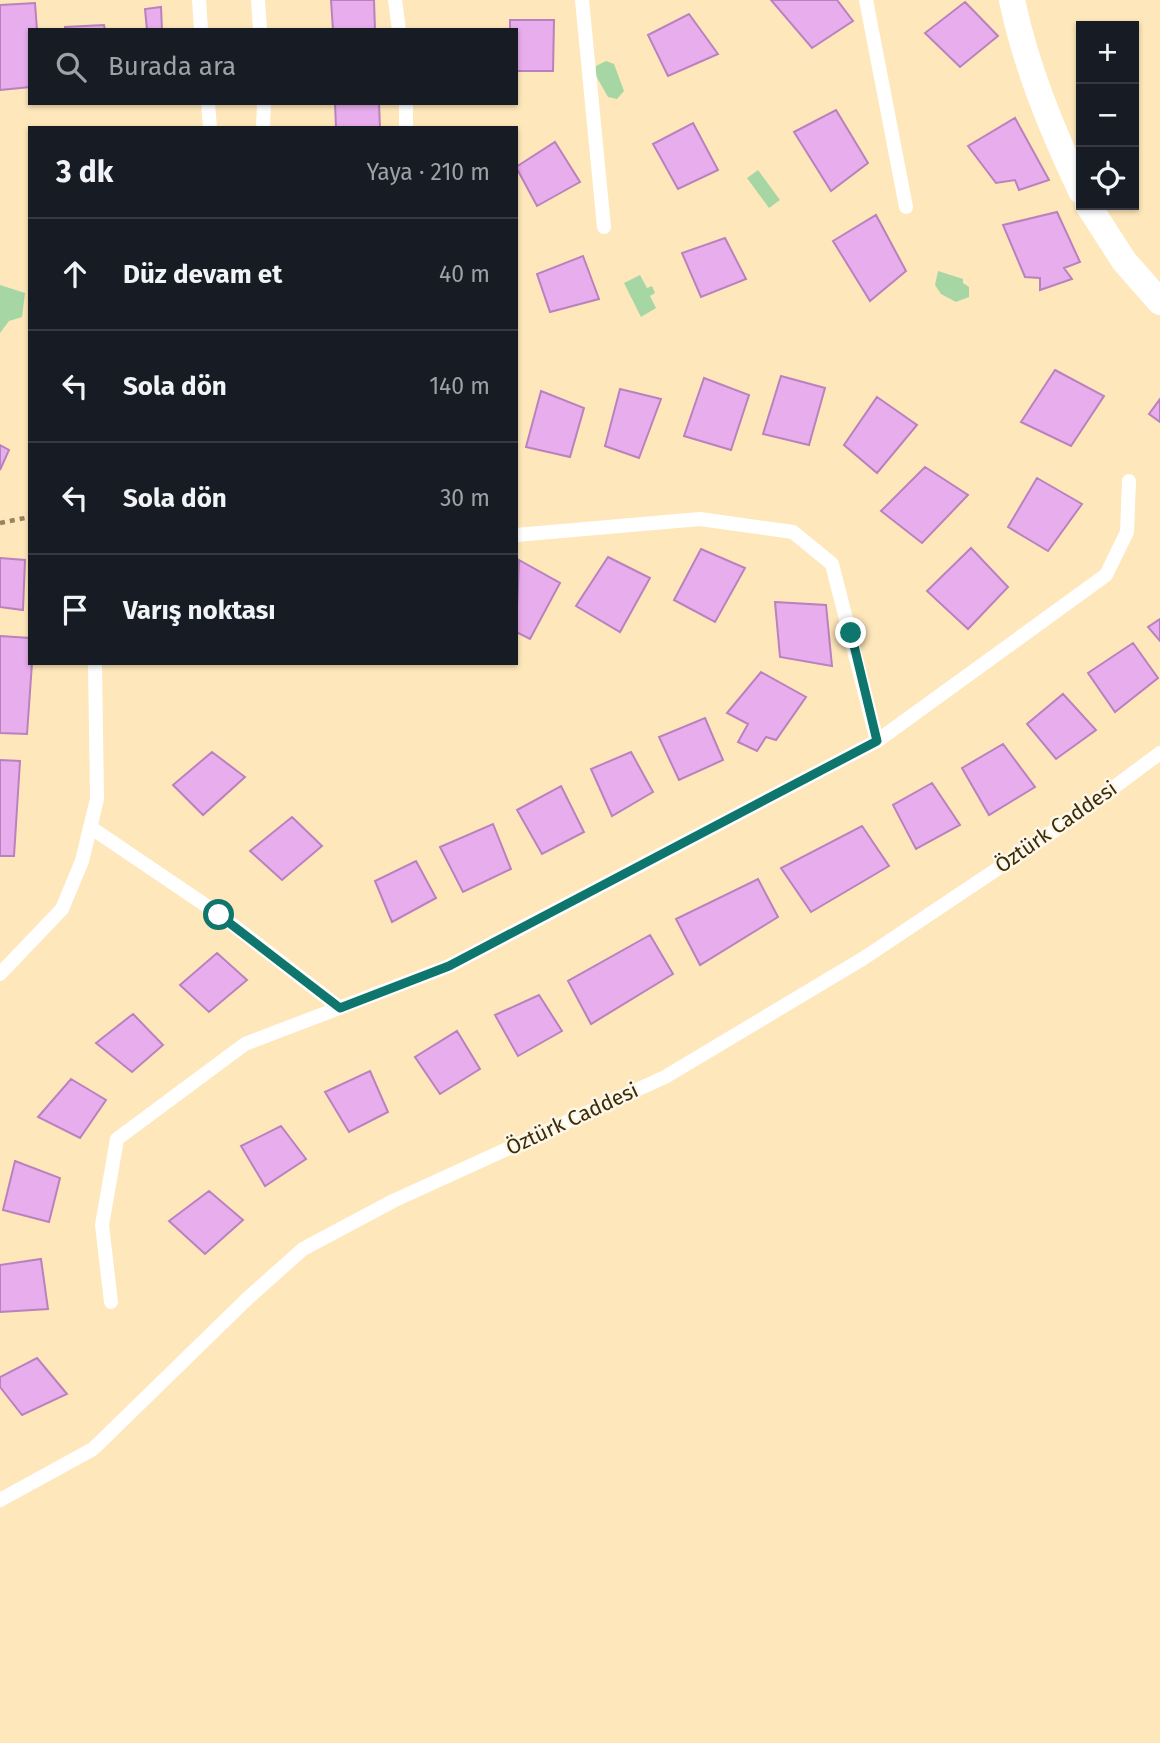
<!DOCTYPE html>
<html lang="tr">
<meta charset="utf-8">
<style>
:root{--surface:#171b24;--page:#242831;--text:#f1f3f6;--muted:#9ea1a6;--line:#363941}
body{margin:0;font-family:"Fira Sans",sans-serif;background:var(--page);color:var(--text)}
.controls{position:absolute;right:21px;top:21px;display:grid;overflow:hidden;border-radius:0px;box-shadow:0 2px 5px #0004}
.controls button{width:63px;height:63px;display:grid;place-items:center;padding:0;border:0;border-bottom:2px solid var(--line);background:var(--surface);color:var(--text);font:35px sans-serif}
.stop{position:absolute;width:21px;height:21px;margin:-16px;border:5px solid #0f766e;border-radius:50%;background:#fff}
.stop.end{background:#0f766e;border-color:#fff;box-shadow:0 2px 7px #0008}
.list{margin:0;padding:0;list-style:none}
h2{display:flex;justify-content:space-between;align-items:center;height:91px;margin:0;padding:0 28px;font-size:30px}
h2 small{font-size:23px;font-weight:400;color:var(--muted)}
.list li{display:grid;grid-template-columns:46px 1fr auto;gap:21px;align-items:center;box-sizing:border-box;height:112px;padding:0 28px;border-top:2px solid var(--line)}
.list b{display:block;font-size:26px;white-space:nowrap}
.list em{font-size:23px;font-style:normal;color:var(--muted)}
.icon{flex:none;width:38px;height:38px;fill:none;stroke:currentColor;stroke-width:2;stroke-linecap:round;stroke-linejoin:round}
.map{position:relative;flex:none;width:1160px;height:1743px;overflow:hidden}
.search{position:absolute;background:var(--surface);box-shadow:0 2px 5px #0004;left:28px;top:28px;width:490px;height:77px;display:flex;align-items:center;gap:18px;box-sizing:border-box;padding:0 24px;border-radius:0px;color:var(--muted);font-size:26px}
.panel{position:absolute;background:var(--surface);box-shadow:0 2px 5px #0004;left:28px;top:126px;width:490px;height:539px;border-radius:0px}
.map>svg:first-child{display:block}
</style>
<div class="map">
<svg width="1160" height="1743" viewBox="0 0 1160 1743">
<rect width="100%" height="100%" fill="#fee7ba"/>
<path fill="#a7d6a5" d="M606,61L614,64L624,91L617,99L608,97L595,74L596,66Z
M758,170L780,200L769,208L747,178Z
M938,271L963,279V283L969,287V297L956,302L941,294L935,285Z
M640,275L647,288L652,286L655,293L650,296L656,308L641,317L624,283Z
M0,285L25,293L22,317L9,321L0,333Z"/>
<path fill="#e8adec" stroke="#b982be" stroke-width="2" d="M331,0H374L375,30H333Z
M771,0H837L853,21L812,48Z
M965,2L998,36L960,67L925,33Z
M35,3L37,30H30V87L0,90V5Z
M161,7L162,30H147L145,9Z
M689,14L718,54L668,76L648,35Z
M510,20H554L553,71H516V30H510Z
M104,25L105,30H65V27Z
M335,103H379L380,128H336Z
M836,110L868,163L831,191L794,132Z
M1015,118L1049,180L1019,190L1015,180L996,183L968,146Z
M693,123L718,170L678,189L653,144Z
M555,142L580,182L537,206L516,167Z
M1057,212L1080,262L1064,268L1072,279L1040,290V278L1025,277L1003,225Z
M876,215L906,271L870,301L833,241Z
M725,238L746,279L701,297L682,253Z
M583,256L599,299L550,312L537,274Z
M1055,370L1104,396L1071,446L1021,422Z
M781,376L825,388L809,445L763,434Z
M704,378L749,395L731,450L684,436Z
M620,389L661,399L639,458L605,446Z
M541,391L584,408L570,457L526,447Z
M877,397L917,425L877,473L844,445Z
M1160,399V422L1149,414Z
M0,445L9,450L0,470Z
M925,467L968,495L922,543L881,511Z
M1037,478L1082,504L1048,551L1008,527Z
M971,548L1008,587L968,629L927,591Z
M701,549L745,568L715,622L674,600Z
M608,557L650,578L620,632L576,606Z
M0,558L25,560L23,610L0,607Z
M519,560L560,583L530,639L516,632Z
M775,602L826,605L832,666L780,657Z
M1160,619V641L1148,627Z
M0,636L30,638L32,663L27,734L0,733Z
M1133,643L1158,678L1115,712L1088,673Z
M761,672L806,697L776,740L766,737L757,751L738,742L748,724L727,713Z
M1063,694L1096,730L1056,759L1027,724Z
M705,718L723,760L679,780L659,737Z
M1003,744L1035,787L989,815L962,768Z
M212,752L245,777L203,815L173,785Z
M631,752L653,792L612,816L591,769Z
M0,760L20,761L14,856H0Z
M932,783L960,825L916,849L893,805Z
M561,786L584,832L542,854L517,810Z
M292,817L322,846L282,880L250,851Z
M493,824L511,869L463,892L440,847Z
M862,826L889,866L811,912L781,868Z
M416,861L436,898L392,922L375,881Z
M758,879L778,917L700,965L676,919Z
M650,935L673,974L591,1024L568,981Z
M217,953L247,980L209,1012L180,985Z
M539,995L562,1031L518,1056L495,1015Z
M133,1014L163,1045L132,1072L96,1043Z
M457,1031L480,1069L440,1094L415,1057Z
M370,1071L388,1112L349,1132L325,1092Z
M71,1079L106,1100L80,1138L38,1117Z
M281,1126L306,1159L265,1186L241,1146Z
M15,1161L60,1178L49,1222L3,1210Z
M209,1191L243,1220L205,1254L169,1221Z
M41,1259L48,1309L0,1312V1265Z
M37,1358L67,1394L22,1415L0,1387V1377Z"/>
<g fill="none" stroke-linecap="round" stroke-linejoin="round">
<path stroke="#97845c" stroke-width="4.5" stroke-dasharray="5 5" stroke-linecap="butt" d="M0,523L30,517"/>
<path stroke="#fff" stroke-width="14" d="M199,0L201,30
M258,0L260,30
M395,0L399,30
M582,0L604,227
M866,0L906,207
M208,103L210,128
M406,103V128
M263,128L264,103
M516,535L700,519L793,532L832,564L877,741
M90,827L220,915L340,1008
M0,974L62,909L82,861L97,799L95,663
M111,1302L102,1225L117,1139L245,1044L449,966L877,741L1106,575L1127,532L1129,481
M0,1500L93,1449L248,1298L303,1249L393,1201L665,1077L864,958L1066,823L1160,753"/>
<path stroke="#fff" stroke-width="26" d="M1012,0C1026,67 1052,130 1081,191
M1088,205L1124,261L1160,302"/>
</g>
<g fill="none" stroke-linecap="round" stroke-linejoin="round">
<path stroke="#0f766e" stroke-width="9" d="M219,915L340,1008L449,966L877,741L851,633"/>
</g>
<g text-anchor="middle" stroke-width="5" stroke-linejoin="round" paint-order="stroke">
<g font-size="21" fill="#3b2c09" stroke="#fef6e7">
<text transform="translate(1056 827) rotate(-35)" y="7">Öztürk Caddesi</text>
<text transform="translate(572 1119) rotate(-25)" y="7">Öztürk Caddesi</text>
</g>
</g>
</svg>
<div class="controls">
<button>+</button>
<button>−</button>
<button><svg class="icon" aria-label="locate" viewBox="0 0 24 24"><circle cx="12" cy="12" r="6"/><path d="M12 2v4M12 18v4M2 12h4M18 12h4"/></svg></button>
</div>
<div class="stop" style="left:219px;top:915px"></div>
<div class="stop end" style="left:851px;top:633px"></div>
<div class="search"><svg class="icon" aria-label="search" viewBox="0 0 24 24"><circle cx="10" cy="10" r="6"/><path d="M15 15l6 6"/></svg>Burada ara</div>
<section class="panel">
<h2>3 dk<small>Yaya · 210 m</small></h2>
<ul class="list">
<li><svg class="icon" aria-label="ahead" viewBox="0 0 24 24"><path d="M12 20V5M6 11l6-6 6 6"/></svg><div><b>Düz devam et</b></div><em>40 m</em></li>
<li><svg class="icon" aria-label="left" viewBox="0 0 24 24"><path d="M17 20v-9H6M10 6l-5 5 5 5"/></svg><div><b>Sola dön</b></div><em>140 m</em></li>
<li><svg class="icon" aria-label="left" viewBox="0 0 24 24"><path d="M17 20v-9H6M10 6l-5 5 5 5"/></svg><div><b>Sola dön</b></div><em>30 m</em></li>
<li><svg class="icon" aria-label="arrive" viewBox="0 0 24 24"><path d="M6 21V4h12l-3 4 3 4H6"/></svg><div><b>Varış noktası</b></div></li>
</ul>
</section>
</div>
